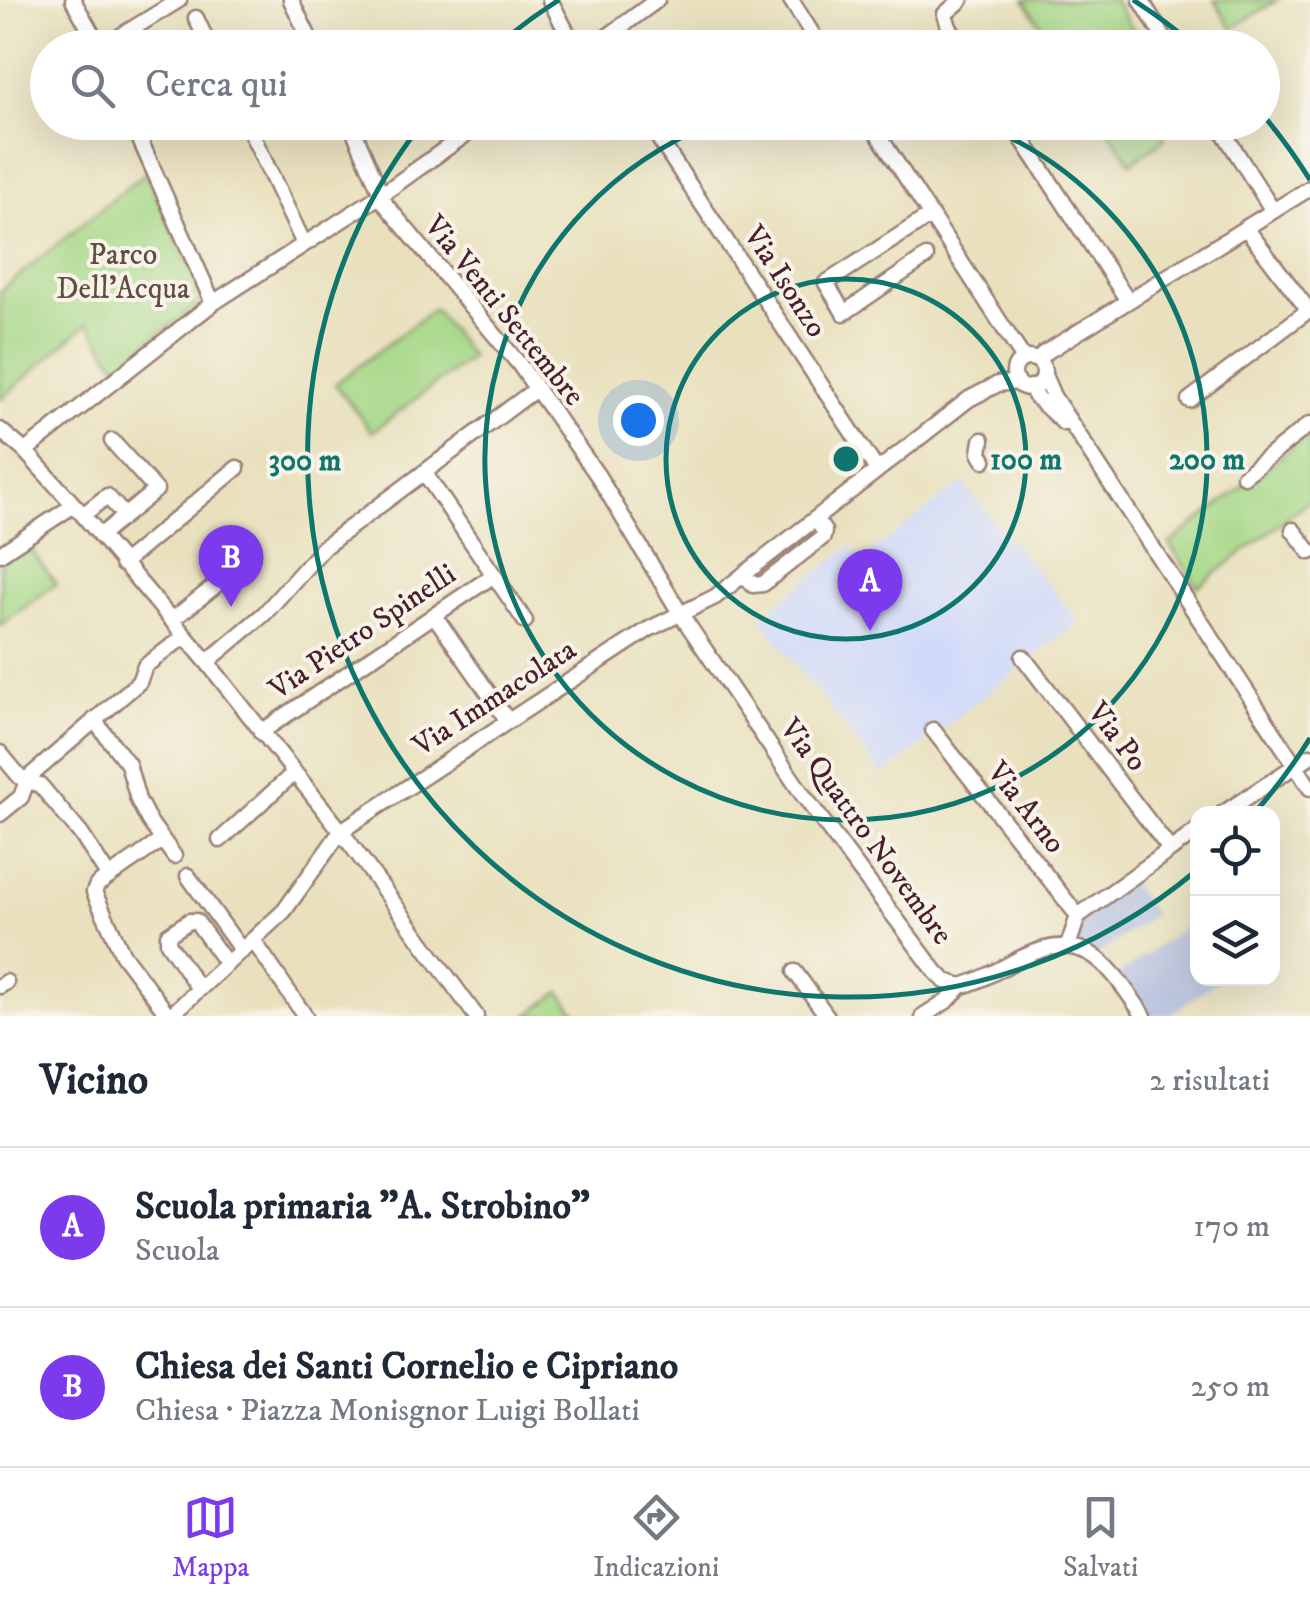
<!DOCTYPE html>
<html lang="it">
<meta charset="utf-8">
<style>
:root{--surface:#fff;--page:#f6f6f7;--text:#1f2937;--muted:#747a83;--line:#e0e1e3;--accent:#7c3aed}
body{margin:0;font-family:"IM FELL DW Pica",serif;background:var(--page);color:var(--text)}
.controls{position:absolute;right:30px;bottom:30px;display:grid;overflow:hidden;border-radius:20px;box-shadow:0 10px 40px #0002}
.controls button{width:90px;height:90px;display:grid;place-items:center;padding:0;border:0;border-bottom:2px solid var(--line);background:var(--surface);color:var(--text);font:50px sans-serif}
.you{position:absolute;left:638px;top:420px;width:35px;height:35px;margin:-25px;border:8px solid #fff;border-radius:50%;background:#1a73e8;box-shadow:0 0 0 15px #1a73e833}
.badge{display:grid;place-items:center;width:65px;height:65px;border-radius:50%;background:var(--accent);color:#fff;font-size:32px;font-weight:700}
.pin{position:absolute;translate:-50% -82px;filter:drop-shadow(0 2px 5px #0008)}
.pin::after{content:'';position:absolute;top:52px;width:35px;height:30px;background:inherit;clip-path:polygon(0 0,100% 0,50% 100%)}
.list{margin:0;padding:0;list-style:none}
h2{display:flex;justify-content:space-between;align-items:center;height:130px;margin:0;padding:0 40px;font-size:42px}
h2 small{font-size:32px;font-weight:400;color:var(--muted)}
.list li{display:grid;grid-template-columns:65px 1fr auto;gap:30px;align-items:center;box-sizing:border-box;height:160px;padding:0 40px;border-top:2px solid var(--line)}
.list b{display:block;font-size:38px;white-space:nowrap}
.list p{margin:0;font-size:32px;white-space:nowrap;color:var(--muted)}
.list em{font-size:32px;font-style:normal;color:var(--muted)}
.icon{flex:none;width:55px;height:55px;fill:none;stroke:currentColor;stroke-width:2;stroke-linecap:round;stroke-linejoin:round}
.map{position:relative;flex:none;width:1310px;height:1016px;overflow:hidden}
.search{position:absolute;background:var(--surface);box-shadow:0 10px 40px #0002;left:30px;right:30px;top:30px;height:110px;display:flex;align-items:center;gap:25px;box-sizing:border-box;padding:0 35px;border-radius:55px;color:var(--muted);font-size:38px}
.sheet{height:450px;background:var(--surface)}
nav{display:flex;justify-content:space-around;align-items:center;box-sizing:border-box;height:140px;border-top:2px solid var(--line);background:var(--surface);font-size:28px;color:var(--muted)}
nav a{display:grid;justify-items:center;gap:5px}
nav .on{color:var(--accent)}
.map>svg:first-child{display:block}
</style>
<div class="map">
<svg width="1310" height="1016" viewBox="0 0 1310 1016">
<rect width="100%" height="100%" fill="#f7f3e8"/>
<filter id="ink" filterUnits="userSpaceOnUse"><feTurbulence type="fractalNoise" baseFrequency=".01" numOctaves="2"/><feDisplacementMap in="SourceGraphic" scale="20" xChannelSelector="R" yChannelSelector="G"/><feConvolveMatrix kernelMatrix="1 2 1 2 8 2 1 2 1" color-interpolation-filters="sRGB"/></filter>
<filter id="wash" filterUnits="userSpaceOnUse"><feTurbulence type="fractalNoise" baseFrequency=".0048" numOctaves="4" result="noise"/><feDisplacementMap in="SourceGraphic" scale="40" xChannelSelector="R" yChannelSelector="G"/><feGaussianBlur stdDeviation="2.25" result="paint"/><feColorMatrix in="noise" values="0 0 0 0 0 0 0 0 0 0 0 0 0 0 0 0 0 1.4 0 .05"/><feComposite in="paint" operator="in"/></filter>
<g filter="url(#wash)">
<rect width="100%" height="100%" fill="#e9e1be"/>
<path fill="#d0daf9" d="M962,483L1079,621L883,776L760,618L851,546L862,559Z"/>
<path fill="#bac4de" d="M1130,881L1154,914L1097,955L1070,944L1074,927Z
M1197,918L1198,978L1220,979L1168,1016H1146L1117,976Z"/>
<path fill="#a6d887" stroke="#787c59" stroke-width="2.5" d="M1024,0H1114L1144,47H1055Z
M1214,0H1277L1232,29Z
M1104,123H1155L1165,139L1131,163Z
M145,173L205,299L117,366L88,323L0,400V291Z
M434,309L471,357L372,432L335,384Z
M1310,434V500L1198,587L1169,544Z
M27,544L56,584L0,625V562Z
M560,992L579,1016H527Z"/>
</g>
<g filter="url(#ink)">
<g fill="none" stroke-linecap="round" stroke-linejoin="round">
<defs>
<path id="minor" d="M73,0L100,48
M291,0L314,48
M550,0L575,48
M791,0L821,48
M961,0L945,14L949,27L962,48
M1141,0L1170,48
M196,18L210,48
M101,48L179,0
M592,48L657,0
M132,122L213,303
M246,122L304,244
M350,122L386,205L519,364L598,476L680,613L803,795L936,972L945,981L961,986C981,981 1000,969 1019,959C1087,925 1108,965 1144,1016
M451,122L460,138
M648,122L877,470
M870,122L1024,359
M1011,122L1128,301
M1217,122L1273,211
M1246,228L1310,312
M926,257L844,313L826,283L931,215
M1014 373a15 15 0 1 1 30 0a15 15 0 1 1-30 0Z
M1039,361L1043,354L1310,188
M1044,375L1053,396L1310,788
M1031,387L1036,397L1064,423
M1189,400L1309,310
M0,430L25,451L83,515L207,662L341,831L476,1016
M982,440L980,453L984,460
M25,451L213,303L381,195L483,122
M424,472L525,621
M1244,476L1310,424
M83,515L107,496L124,515
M1293,530L1310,552
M100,536L156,490L112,441
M0,554L74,505
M122,564L237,468
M744,574L753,585L763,584L823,537L824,531L815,519
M434,615L508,721
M172,620L229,575
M1023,657L1169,848
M207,662L264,614L324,547L536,389
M94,720L128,764L138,800L149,821L174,856
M933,730L1078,916
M261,732L494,575
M0,753L20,777L40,785L81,834L109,877
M0,814L21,797L28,778L139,682L145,666L185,636
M1222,814L1310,756
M162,840L97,885L94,892L123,955L169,1016
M220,840L294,773
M188,876L242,951
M253,940L305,1016
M1068,946L1078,916L1198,830
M795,972L827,1016
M0,986L6,982
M199,989L168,943V935L189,921H196L227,964
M170,1016L284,911L341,831L649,629L715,597L969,399L998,384L1018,382
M923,1016L948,1000L961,986"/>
</defs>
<use href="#minor" stroke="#9a8074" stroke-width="19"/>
<use href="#minor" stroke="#fff" stroke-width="14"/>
</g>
</g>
<g fill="none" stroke="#0f766e" stroke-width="5">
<circle cx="846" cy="459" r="180"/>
<path d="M978 123A361 361 0 1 1 714 123"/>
<path d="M1310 738A541 541 0 0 1 1257 810M1197 870A541 541 0 0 1 420 126M498 45A541 541 0 0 1 559 0M1133 0A541 541 0 0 1 1194 45M1263 115A541 541 0 0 1 1310 180"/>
</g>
<g text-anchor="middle" stroke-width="8" stroke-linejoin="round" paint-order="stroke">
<g font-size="30" fill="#614d42" stroke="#f7f3e8">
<text x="123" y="264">Parco<tspan x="123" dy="34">Dell’Acqua</tspan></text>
</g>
<g font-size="30" fill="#4a1f2b" stroke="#f7f3e8">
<text transform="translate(786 281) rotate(57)" y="10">Via Isonzo</text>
<text transform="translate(505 310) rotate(51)" y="10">Via Venti Settembre</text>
<text transform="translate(362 631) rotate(-34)" y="10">Via Pietro Spinelli</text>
<text transform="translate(494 697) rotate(-33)" y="10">Via Immacolata</text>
<text transform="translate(1118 736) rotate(53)" y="10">Via Po</text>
<text transform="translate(1027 807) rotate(52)" y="10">Via Arno</text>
<text transform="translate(867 831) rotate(54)" y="10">Via Quattro Novembre</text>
</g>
</g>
<circle cx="846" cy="459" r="15" fill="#0f766e" stroke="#f7f3e8" stroke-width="5"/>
<g font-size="30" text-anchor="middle" font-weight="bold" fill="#0f766e" stroke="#f7f3e8" stroke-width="8" stroke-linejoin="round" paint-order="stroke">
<text x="1026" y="469">100 m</text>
<text x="1207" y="469">200 m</text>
<text x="305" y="470">300 m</text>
</g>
</svg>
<div class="controls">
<button><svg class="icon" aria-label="locate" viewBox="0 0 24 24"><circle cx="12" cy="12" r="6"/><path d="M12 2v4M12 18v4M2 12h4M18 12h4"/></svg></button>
<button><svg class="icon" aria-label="layers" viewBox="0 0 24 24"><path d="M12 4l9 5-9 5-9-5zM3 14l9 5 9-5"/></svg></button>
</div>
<div class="you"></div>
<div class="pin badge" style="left:870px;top:631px">A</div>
<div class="pin badge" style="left:231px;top:607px">B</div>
<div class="search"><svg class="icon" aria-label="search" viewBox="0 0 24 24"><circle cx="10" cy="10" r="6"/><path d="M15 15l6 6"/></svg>Cerca qui</div>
</div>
<section class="sheet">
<h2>Vicino<small>2 risultati</small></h2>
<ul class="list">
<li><span class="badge">A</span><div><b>Scuola primaria &quot;A. Strobino&quot;</b><p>Scuola</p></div><em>170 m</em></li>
<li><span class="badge">B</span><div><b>Chiesa dei Santi Cornelio e Cipriano</b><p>Chiesa · Piazza Monisgnor Luigi Bollati</p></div><em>250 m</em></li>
</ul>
</section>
<nav>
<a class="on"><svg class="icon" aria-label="map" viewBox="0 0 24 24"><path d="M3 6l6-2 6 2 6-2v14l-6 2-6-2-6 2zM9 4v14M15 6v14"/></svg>Mappa</a>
<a><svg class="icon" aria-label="directions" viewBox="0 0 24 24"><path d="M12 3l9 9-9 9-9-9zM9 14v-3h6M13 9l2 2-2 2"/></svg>Indicazioni</a>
<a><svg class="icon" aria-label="saved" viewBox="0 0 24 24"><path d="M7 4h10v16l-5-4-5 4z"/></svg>Salvati</a>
</nav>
